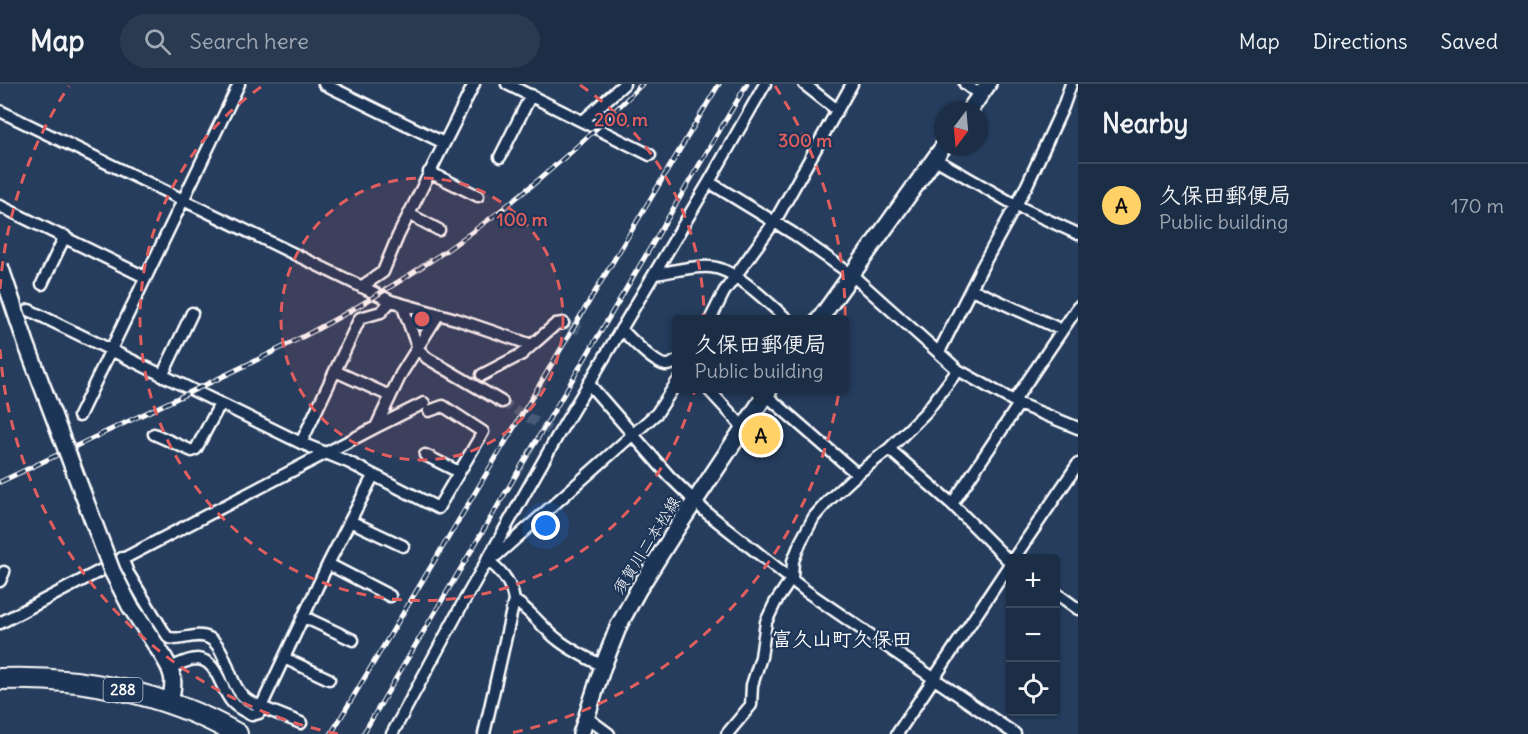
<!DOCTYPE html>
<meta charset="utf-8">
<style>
:root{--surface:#1c2e46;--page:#293a51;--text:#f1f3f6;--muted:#a0a8b3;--line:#3a4a5f;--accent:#ffd166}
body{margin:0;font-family:Delius,"Klee One",sans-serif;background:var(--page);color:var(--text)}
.controls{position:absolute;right:18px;bottom:18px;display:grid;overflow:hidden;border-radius:6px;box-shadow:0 2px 4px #0004}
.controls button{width:54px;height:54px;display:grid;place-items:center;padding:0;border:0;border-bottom:2px solid var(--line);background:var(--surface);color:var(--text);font:30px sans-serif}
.compass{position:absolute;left:934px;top:18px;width:54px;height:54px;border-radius:50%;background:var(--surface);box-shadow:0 2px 4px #0004;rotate:196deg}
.you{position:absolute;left:546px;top:442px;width:21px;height:21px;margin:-15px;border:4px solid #fff;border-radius:50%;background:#1a73e8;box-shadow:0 0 0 9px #1a73e833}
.badge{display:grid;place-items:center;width:39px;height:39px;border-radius:50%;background:var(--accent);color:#111;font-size:20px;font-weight:700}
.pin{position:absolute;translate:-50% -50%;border:3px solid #fff;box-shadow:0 2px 6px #0006}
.popup{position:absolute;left:672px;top:231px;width:177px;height:78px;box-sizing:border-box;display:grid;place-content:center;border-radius:6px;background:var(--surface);filter:drop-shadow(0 2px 4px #0005);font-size:20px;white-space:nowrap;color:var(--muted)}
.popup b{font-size:22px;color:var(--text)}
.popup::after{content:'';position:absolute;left:50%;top:100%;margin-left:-12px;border:12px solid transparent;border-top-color:var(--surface)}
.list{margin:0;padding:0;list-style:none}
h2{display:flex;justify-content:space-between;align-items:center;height:78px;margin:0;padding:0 24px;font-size:26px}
h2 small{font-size:20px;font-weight:400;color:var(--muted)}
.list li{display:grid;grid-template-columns:39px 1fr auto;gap:18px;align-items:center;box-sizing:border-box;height:84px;padding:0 24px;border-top:2px solid var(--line)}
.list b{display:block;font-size:22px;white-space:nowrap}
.list p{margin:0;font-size:20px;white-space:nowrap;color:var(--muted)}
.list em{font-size:20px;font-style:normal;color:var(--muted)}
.icon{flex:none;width:33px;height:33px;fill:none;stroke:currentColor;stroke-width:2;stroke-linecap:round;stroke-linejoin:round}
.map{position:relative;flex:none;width:1078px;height:650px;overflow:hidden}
header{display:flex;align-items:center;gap:36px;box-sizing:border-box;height:84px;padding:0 30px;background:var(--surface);border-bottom:2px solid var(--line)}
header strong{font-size:28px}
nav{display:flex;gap:33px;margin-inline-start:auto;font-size:21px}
.search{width:420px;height:54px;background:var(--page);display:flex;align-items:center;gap:15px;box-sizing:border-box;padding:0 21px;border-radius:33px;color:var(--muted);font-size:22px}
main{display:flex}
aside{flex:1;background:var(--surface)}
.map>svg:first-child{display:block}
</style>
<header>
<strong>Map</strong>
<div class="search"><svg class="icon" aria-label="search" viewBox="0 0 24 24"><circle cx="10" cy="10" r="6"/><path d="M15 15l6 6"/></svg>Search here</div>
<nav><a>Map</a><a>Directions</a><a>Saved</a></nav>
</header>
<main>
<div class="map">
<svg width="1078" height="650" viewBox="0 0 1078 650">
<rect width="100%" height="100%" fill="#263d5e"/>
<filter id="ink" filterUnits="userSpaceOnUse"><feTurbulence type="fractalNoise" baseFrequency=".0167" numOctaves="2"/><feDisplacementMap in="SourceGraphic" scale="12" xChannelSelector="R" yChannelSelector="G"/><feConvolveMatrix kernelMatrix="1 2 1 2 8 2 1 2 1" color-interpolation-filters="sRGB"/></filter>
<g filter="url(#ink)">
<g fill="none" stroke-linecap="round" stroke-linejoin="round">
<path stroke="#475a76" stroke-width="10" stroke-dasharray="10 5" stroke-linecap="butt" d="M563,239L580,246
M502,318L556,350"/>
<defs>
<path id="street" d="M324,0L444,59
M507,0L650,71
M804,0L837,26
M965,0L980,11
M0,27L391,217L456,235L532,261L556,240L563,239
M583,37L624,0
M500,73L531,11
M935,75L1017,122L1078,150
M429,88L478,112
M709,98L794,150L852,191L958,286L1019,320L1078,344
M0,122L145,193
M409,130L439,146
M654,190C672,188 693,181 711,183C736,185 768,219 788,236
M42,200L65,152
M361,203L383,188L398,152L474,0
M972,205L1062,246
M402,220L418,265L427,274L502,318
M29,226L301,359L348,378L438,424L483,348L443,322L429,327
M710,236L724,208L775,137L852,0
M621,245C629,253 657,283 668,281C671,281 674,278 677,277
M939,268L983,181L1027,101L1063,23L1071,0
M335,287L360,234L381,228L391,217
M482,291L522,270L532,261
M162,292L192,229
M589,300L669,392L706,428L806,507L1015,650
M707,304L744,344
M766,311L857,390
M1014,317L1078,223
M79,332L239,0
M376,343L424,319
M154,350L192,367L196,365L220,320
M301,359L335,287L390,312
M889,365L952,420L1010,478
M425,371L459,388
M373,392L328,480L390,512
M952,420L1019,320
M350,437L403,462
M122,474L128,489L167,553C180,559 195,547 209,554C227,563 228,600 245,614C249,618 256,620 261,623L259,629L252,631C244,627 237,624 232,618C220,605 218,576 197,575C188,575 178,581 170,584
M1014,474L1078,380
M487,475L497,471L657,329L677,298
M0,497L4,488
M1056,509L1078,525
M514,517C525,521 545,546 557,555C570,566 587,574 603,582
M304,533L353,556
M0,539L376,343L401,290L438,231
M284,574L329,595
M586,633L609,650
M301,639L261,623L328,480
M392,650L463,519L558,351L709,98L765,0
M484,650L514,517C512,499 501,486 487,476
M727,650L751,621L752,601L761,573L766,538L775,519L792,494L793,477L801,457L814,433L829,416L857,390L889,365L926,328L958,286
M897,650L1010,480"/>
<path id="secondary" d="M969,27L988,0
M819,236L943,63
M163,572C174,590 175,597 170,618
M581,650L603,582L619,541L638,506L677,444L770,304"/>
<path id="highway" d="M0,595C82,592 166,609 237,650"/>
</defs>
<use href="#street" stroke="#fff" stroke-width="15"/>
<use href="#secondary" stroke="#fff" stroke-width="20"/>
<use href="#highway" stroke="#fff" stroke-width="24"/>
<use href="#street" stroke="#1d3557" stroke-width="10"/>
<use href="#secondary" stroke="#1d3557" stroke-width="15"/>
<use href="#highway" stroke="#1d3557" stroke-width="20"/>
<defs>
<path id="rail" d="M0,398C61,369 123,340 184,311C249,280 315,249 377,211C474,153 563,81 642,0
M331,650L719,0
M363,650L747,0"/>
</defs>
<use href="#rail" stroke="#fff" stroke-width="5"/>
<use href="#rail" stroke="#1d3557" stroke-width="3" stroke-dasharray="9" stroke-linecap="butt"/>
<defs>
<path id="secondary-bridge" d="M0,182L26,259L112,487L130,522L163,572"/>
</defs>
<use href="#secondary-bridge" stroke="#fff" stroke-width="20" stroke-linecap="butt"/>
<use href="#secondary-bridge" stroke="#1d3557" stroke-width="15"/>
</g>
</g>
<circle cx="422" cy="235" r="141" fill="#e05e5e" fill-opacity=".12"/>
<g fill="none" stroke="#e05e5e" stroke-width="3" stroke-dasharray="10 8">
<circle cx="422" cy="235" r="141"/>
<path d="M580 1A282 282 0 1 1 264 1"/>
<path d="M338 650A423 423 0 0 1 0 265M0 205A423 423 0 0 1 69 2M775 2A423 423 0 0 1 506 650"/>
</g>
<g text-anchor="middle" stroke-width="4.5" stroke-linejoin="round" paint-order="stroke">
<rect fill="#1d3557" stroke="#bbc2cd" stroke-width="1.5" x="103.5" y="594" width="39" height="24" rx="4.5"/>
<g font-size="15" font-weight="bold" fill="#fff">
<text x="123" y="611">288</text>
</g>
<g font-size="16" fill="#fff" stroke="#1d3557">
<text transform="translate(646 461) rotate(-58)" y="6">須賀川二本松線</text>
</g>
<g font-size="20" font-weight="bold" fill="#fff" stroke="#1d3557">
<text x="842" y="562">富久山町久保田</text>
</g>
</g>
<circle cx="422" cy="235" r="9" fill="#e05e5e" stroke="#1d3557" stroke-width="3"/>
<g font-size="18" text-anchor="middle" font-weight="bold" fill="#e05e5e" stroke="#1d3557" stroke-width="4.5" stroke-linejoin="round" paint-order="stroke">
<text x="621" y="42">200 m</text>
<text x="805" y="63">300 m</text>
<text x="522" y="142">100 m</text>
</g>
</svg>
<div class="controls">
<button>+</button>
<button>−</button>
<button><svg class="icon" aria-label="locate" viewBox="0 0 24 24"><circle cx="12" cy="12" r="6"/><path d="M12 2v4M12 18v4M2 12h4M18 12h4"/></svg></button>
</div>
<svg class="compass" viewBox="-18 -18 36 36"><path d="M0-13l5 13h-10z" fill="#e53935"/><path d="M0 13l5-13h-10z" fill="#a0a8b3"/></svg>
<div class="you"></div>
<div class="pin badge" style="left:761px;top:351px">A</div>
<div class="popup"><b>久保田郵便局</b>Public building</div>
</div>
<aside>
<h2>Nearby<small></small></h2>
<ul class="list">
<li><span class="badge">A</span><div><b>久保田郵便局</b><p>Public building</p></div><em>170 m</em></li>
</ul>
</aside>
</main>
